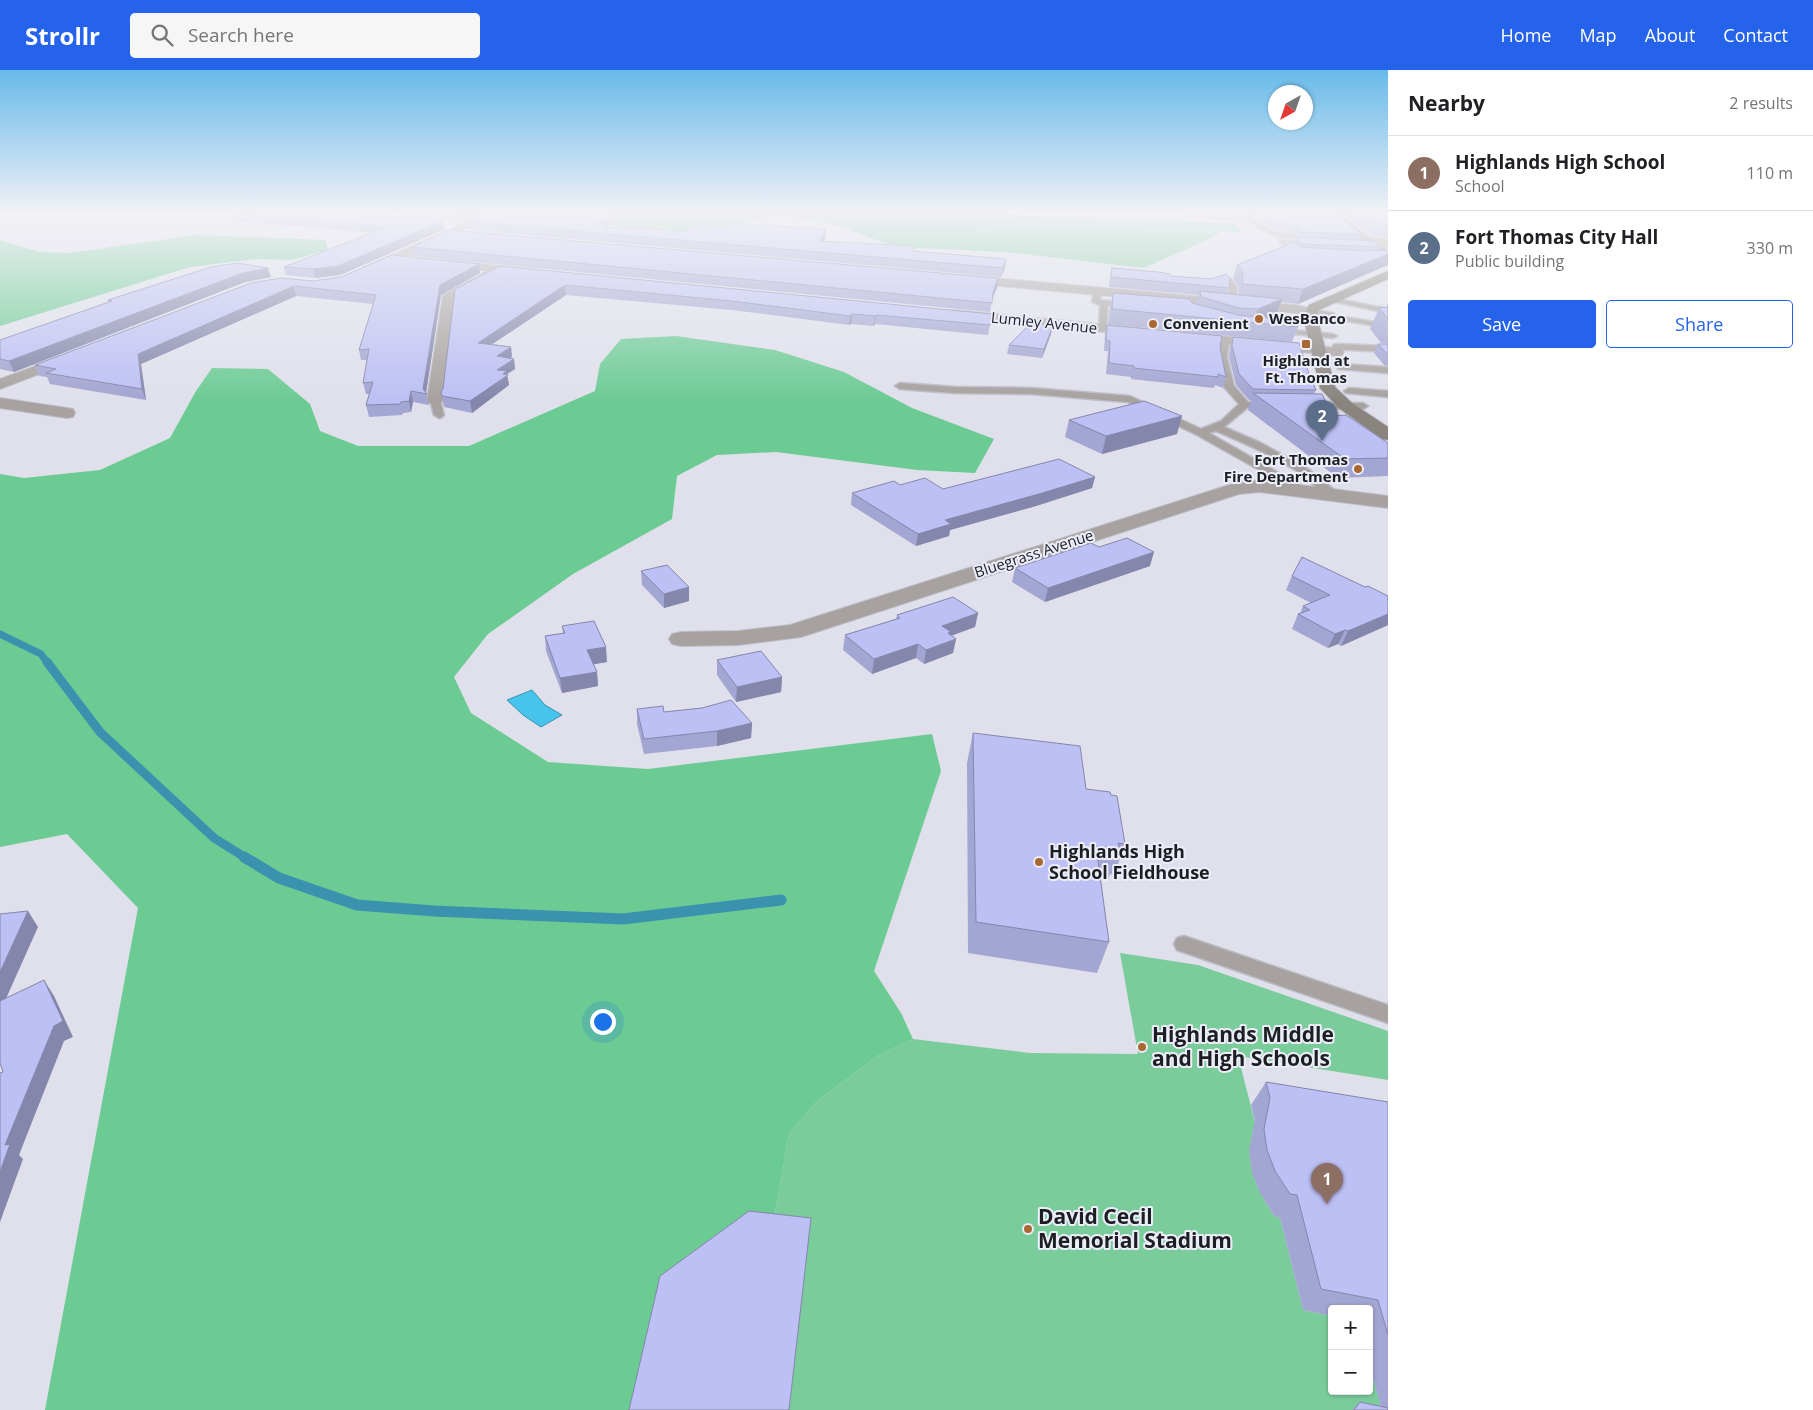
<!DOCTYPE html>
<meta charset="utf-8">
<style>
:root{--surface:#fff;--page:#f6f6f6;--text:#202124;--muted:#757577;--line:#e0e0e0;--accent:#2563eb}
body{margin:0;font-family:"Open Sans",sans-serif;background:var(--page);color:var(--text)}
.controls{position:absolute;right:15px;bottom:15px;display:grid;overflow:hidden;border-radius:5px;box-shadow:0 1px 4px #0004}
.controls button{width:45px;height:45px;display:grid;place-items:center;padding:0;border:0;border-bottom:1px solid var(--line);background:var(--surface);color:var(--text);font:25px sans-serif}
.compass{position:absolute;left:1268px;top:15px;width:45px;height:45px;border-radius:50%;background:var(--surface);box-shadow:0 1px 4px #0004;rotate:220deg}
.you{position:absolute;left:602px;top:951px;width:18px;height:18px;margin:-12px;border:4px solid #fff;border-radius:50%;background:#1a73e8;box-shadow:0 0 0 8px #1a73e833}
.badge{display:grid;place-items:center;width:32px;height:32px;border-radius:50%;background:var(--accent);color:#fff;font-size:16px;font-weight:700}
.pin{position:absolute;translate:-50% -41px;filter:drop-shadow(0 1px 2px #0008)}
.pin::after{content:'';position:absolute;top:26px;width:18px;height:15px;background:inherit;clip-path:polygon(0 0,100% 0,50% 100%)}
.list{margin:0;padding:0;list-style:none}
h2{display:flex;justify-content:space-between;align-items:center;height:65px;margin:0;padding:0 20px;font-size:21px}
h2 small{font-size:16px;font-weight:400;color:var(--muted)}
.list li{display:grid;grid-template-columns:32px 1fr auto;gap:15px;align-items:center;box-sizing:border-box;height:75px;padding:0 20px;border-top:1px solid var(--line)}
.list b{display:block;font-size:19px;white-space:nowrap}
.list p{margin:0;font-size:16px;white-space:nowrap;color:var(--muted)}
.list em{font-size:16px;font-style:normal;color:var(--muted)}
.actions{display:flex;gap:10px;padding:15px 20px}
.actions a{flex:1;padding:11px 0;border:1px solid var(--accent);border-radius:5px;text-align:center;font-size:18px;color:var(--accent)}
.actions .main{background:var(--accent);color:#fff}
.icon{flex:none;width:28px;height:28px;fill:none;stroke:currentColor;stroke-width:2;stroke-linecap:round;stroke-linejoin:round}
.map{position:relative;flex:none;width:1388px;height:1340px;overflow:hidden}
header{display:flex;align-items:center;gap:30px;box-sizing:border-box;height:70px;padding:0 25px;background:var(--accent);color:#fff}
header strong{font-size:24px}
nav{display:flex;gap:28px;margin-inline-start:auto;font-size:18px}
.search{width:350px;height:45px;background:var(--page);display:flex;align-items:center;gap:12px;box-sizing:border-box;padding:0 18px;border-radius:5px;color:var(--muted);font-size:19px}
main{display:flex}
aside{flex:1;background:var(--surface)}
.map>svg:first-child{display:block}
</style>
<header>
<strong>Strollr</strong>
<div class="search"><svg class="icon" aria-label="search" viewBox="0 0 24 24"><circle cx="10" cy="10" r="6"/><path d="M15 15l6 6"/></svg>Search here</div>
<nav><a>Home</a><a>Map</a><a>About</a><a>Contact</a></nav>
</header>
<main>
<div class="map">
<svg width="1388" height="1340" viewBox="0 0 1388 1340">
<rect width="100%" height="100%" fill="#dfe0eb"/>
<path fill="#7bcc9b" d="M1030,151L1221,161L1211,168L1144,198L1006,182L998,170L975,164L976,160Z
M1120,883L1198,895L1388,961V1010L1238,986L1257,1060L1253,1061C1246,1098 1254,1114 1274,1146L1280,1148L1303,1240L1332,1246V1321H1369V1294L1382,1340H637L770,1172L789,1064L817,1031L879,985L913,969L1030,983L1138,984Z"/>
<path fill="#6ccb93" d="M583,142H987L1030,146L1234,153L1241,162L1030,151L976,160L975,164L998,170L1006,182L895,177L840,156L779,145L698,161L636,160L603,153Z
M196,165L325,170L328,180L292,190L257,189L190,197L0,256V170L40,182L70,183Z
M676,266L775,280L844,302L912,338L994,369L975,403L917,400L776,382L717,385L677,406L672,449L573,504L488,564L454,607L471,643L548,692L648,699L932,664L941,701L874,901L901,943L913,969L879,985L817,1031L789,1064L770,1172L637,1340H45L138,838L67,764L0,777V404L24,408L100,400L170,368L196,321L212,298L268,299L310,334L320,361L358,376H469L595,321L600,294L621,269Z"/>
<path fill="#47c4ec" stroke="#3a92af" d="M532,620L545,635L562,645L541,657L523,645L507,630Z"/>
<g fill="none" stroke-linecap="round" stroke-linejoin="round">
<path stroke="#3a92af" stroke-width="7" d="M0,564L41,584L48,594"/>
<path stroke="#3a92af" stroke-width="9" d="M47,592L100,662L214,768L246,788"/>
<path stroke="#3a92af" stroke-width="11" d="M244,787L279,808L357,835L434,841L623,849L781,830"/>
<defs>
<path id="lane" d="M1240,142H1246L1268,159L1298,165C1280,175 1252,156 1240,142Z
M1279,170L1313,171L1316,173L1313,175L1287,173L1298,184L1305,186V188C1293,189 1287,181 1279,172Z
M1360,173L1388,174V178L1358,176L1357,175Z
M1225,209H1231L1237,216L1235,235L1228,233L1229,216L1224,211Z
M1094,219L1101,221L1100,230L1131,233L1135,235L1131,237L1108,235L1106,258L1099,260L1100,235L1092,232Z
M1330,227L1388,239V243L1330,231Z
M1326,244L1388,254V258L1329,248H1326Z
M1272,258L1333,264L1337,266L1333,268L1275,262H1272Z
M1225,268L1229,271L1227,287L1234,316L1248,332H1270L1275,335L1270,338H1247L1224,357L1261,373L1308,399L1338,423L1340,425L1338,427C1325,431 1310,410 1300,403C1274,386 1244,373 1216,361L1209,363L1312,422L1306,425L1302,424L1197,365L1128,332L1031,324L955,323L900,319L895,316L900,313L955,317L1031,318L1130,326L1201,359L1221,351L1239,334L1224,317L1219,287L1221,271Z
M1336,274L1388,276V282L1333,279V275Z
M1341,294L1388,297V303L1338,299V295Z
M1349,318L1388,321V327L1346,323L1344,321Z
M435,327L440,330L444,345L442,347L439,348L434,345L430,330Z
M1307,333H1363L1368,336L1363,339L1304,338V334Z
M1184,866L1388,935V953L1177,880L1174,874L1177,868Z"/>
<path id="street" d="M489,142H502L370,204H362L360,201L362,198Z
M1239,142C1257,142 1344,139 1353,146L1348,149L1244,145Z
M1368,167L1388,168V174L1364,172L1363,170Z
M442,190L533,199L539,203L533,207L488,202L493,205L491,208L455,227L443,330L441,333H429L427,330L443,225L487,201L438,195L436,193Z
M960,205L1295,235L1334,243L1336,246L1329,250L1295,243L956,212L954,209L956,206Z
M954,240L1143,258L1150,262L1143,266L949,247L947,244L949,241Z
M1183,262L1337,278L1342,279L1344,282L1342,285L1337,286L1178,269L1176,266L1178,263Z
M71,283L76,284L78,287L76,290L0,319V309Z
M0,328L67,338L73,339L75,343L73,347L67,348L0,338Z
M1259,410L1388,426V438L1259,422L1239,424L801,567L738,575L681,576L672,574L669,569L672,564L681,562L738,561L790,555L1229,415Z"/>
<path id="secondary" d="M1325,142H1336L1388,181V189L1384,188Z
M1388,201V209L1319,240L1317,246L1335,317L1352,333L1388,357V370L1382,369L1340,339L1320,318L1303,246L1309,235Z"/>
</defs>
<use href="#lane" stroke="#bcbdc7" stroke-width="3"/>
<use href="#street" stroke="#bcbdc7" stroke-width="2"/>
<use href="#secondary" stroke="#bcbdc7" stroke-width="2"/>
<use href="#lane" fill="#a7a29f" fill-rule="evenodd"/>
<use href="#street" fill="#a7a29f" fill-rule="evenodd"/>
<use href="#secondary" fill="#8a847f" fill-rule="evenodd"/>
</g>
<path fill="#a3a5d2" d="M365,142H484L463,151Z
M624,142L606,157L688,161L726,158L826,159V167L823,171L915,181L1006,189L1005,198L1001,207L470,160L469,152Z
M1181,142H1249L1246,151L1184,148Z
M1258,142H1276L1361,164L1359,170L1381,177L1380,180L1298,234L1281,232L1277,243L1267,248L1298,257L1292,272L1108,254L1110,237L1113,223L1196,234L1199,225L1109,217L1110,208L1112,198L1170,206L1229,218L1227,224L1238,225L1239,216L1233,209L1237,195L1292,173L1295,167H1296L1297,164L1269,157L1256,147Z
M1344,142H1388V167L1370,165L1350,150L1352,144Z
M235,143L443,151L445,159L340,205L315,208L286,205L284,197L371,163L237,151Z
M411,177L997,218L992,229L990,242L412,186Z
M500,196L990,255L988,265L875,254L874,256L851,254L849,255L732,240L566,225L492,274L511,277L512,287L510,288L514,289L515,299L507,304L509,315L472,343L444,337L441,322Z
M268,198L271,207L245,212L14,302L0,299V270L108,232V230Z
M480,203L441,225L426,323L429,335L413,332L411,342L403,343L402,345L369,347L366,335L370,324H366L363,313L367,290H361L359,280L373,234L296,226L141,294L146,330L50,314L47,307L39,306L35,295L313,211Z
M1388,233V273H1381L1370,259L1379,238L1386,237Z
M1107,255L1220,277L1226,307L1223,318L1215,315L1214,318L1131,309V307L1106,304L1108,281H1104L1105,265Z
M1051,264L1042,288L1007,284L1009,275Z
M1233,267L1309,304L1316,320L1314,324L1332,346L1388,373V406L1338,408L1248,340L1251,330H1249L1236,315L1229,287L1230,277Z
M1378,274H1388V296L1384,295L1374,283Z
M1069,350L1177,364L1102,384L1065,367Z
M1095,407L1092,418L1036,436L950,460L949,466L916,476L851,435L852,423L900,415L943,419Z
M1099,477L1150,496L1045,532L1012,512L1015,498Z
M641,501L689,531L664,538L642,515Z
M1292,506L1365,517L1388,526V555L1341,576L1338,574L1328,578L1292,559L1298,544H1300L1303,536L1311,533L1286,520Z
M978,543L975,557L951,566L956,569L953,583L924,594L916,588L872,604L843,580L845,565L896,549L897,545Z
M562,556L607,592L594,594L597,602L598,616L562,623L546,581L545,566L563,563Z
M717,590L782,607L781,622L736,632L717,605Z
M637,639L752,653L751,668L717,676L644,684L637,654Z
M973,663L1086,719L1125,774L1114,805L1110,804L1108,810L1100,808L1109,872L1097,903L968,883L967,693Z
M1266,1012L1388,1032V1340H1352L1360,1332L1381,1337L1369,1294V1239H1332V1246L1303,1240L1280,1148L1274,1146L1260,1123L1252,1103L1249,1081L1255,1051L1251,1035Z"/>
<path fill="#8486ab" d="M465,142H484L463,151L462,143Z
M615,142H624L600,162L599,154Z
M443,151L445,159L340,205L315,208L313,199Z
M826,159V167L818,179L819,171Z
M1388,184V195L1298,234L1303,219Z
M1006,189L1005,198L1001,207L1003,198Z
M479,194L480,203L441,225L426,323L423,319L440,215Z
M268,198L271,207L245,212L14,302L9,291L243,203Z
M998,208L997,218L991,231L993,222Z
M565,215L566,225L479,283L478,273Z
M294,216L296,226L141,294L146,330L142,319L138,284Z
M1282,229L1277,243L1256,253L1253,252L1258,239Z
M852,244L851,254L849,255L850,246Z
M876,245L875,254L874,256L875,246Z
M1053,255L1051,264L1042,288L1044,279Z
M511,277L512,287L498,297L497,286Z
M514,289L515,299L507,304L509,315L472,343L470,331L497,300Z
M411,321L413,332L411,342L409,331Z
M1182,346L1177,364L1102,384L1106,366Z
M1095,407L1092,418L1036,436L950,460L949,466L916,476L918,464L945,450Z
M1154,482L1150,496L1045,532L1048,518Z
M689,517V531L664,538V524Z
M978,543L975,557L950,566L956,569L953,583L924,594L926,580L942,556Z
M1388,544V555L1341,576L1348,561Z
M1345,560L1338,574L1328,578L1335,564Z
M918,574L916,588L872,604L874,589Z
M606,577L607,592L589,595L587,580Z
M597,602L598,616L562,623L560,608Z
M782,607L781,622L736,632L737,617Z
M752,653L751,668L717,676V661Z
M28,841L38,857L0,942V902Z
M44,910L54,926L73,967L64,971L19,1085L23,1089L0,1152V1102L5,1075Z"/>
<path fill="#bdc0f4" stroke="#8486ab" d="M239,142H340L443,151L338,196L313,199L284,197L387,157L235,143Z
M446,142H465L462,143Z
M490,142H615L599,154L606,155L604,157L688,161L698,155L726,158L731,153L826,159L819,171L915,176L913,181L1006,189L1003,198L469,152Z
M1259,142L1335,144L1361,164L1298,162L1302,158L1271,151Z
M1359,142H1388V154L1375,153Z
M450,160L998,208L993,222L992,233L411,177Z
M1295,167L1373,171L1381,177L1302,174Z
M1295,172L1300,177L1365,181L1388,180V184L1303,219L1242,214L1243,202L1237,195Z
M392,185L479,194L440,215L423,319L427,324L411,321L409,331L401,332L400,334L366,335L373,312L363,313L369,279L359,280L376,225L294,216L138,284L142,319L46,303L56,299L35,295L251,213L281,208L313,211L341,207Z
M237,193L268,198L243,203L9,291L0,289V270L112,231L108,230L211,197Z
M500,196L991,244L990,255L876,245L875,246L852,244L850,246L732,231L565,215L478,273L511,277L497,286L514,289L497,300L507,301L503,304L508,305L470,331L442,326L441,322L443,319L455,219Z
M1112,198L1158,202L1170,204V206L1212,209L1226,204L1230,208L1229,218L1111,207Z
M1200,221L1282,229L1258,239L1239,238L1201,227Z
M1113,223L1190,229L1192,233L1238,245L1296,251L1298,257L1112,239Z
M1381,237L1388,238V249L1379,238Z
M1031,253L1053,255L1044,279L1009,275Z
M1107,255L1222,266L1220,277L1226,307L1218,304V307L1134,298V296L1109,293L1110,271L1106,270Z
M1233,267L1299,273L1309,304L1316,320L1253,319L1239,304L1232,276Z
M1378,274H1388V285Z
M1253,323L1322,324L1332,346L1346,345L1388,373V388L1345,389Z
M1144,331L1182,346L1106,366L1069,350Z
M1059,389L1095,407L1039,424L945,450L951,454L918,464L852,423L894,411L900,415L925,408L943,419Z
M1127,468L1154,482L1048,518L1015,498L1091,473L1099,477Z
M1302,487L1365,517L1368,516L1388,526V544L1348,561L1345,560L1335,564L1298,544L1310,540L1303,536L1330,525L1292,506Z
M667,495L689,517L664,524L641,501Z
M953,527L978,543L942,556L951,562L948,563L956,569L926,580L918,574L874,589L845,565L900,548L897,545Z
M594,551L606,577L587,580L597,602L560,608L545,566L565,563L562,556Z
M761,581L782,607L737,617L717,590Z
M731,630L752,653L717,661L644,669L637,639L663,636L664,642L702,638Z
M973,663L1080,676L1086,719L1110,722L1111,725L1117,726L1125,774L1118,773L1120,779L1096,776L1109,872L976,852Z
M28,841L0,902V844Z
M44,910L63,951L54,956L5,1075L10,1074L0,1102V1003L3,1002L0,993V931Z
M1266,1012L1388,1032V1265L1378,1230L1321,1219L1297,1125L1290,1124L1275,1101L1267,1080L1264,1059L1270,1028Z
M749,1141L811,1148L789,1340H629L660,1206Z
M1360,1332L1388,1338V1340H1354Z"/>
<linearGradient id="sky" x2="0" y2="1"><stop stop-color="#67baea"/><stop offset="0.43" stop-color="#f1f1f6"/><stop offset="1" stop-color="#f1f1f6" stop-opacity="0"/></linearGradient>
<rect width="1388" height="330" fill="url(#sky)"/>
<g fill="#a96832" stroke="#ecedf9" stroke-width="2">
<circle cx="1259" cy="249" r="5"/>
<circle cx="1153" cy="254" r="5"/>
<rect x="1301" y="269" width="10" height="10" rx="2.5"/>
<circle cx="1358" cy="399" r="5"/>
<circle cx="1039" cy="792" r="5"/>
<circle cx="1142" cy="977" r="5"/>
<circle cx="1028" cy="1159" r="5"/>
</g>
<g text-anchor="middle" stroke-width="4" stroke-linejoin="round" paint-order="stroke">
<g font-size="15" font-weight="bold" fill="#1d1e22" stroke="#ecedf9" text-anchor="start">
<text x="1269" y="254">WesBanco</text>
<text x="1163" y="259">Convenient</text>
<text x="1306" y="296" text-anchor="middle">Highland at<tspan x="1306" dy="17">Ft. Thomas</tspan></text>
<text x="1348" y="395" text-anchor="end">Fort Thomas<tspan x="1348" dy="17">Fire Department</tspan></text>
</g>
<g font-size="15" fill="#1d1e22" stroke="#ecedf9">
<text transform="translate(1044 253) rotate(6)" y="5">Lumley Avenue</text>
<text transform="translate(1034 484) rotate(-18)" y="5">Bluegrass Avenue</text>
</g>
<g font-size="18" font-weight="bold" fill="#1d1e22" stroke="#ecedf9" text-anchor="start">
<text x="1049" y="788">Highlands High<tspan x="1049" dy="21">School Fieldhouse</tspan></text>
</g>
<g font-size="21" font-weight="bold" fill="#1d1e22" stroke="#ecedf9" text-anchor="start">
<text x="1152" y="972">Highlands Middle<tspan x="1152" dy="24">and High Schools</tspan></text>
<text x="1038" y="1154">David Cecil<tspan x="1038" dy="24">Memorial Stadium</tspan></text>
</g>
</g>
</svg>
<div class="controls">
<button>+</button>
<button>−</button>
</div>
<svg class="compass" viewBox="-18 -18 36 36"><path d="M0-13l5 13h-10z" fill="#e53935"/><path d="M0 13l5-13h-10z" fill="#757577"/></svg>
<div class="you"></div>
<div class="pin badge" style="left:1327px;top:1134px;background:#8d6e63">1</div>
<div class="pin badge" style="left:1322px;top:371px;background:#5c6f8a">2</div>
</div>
<aside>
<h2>Nearby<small>2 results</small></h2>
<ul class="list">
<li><span class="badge" style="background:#8d6e63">1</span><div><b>Highlands High School</b><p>School</p></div><em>110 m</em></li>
<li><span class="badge" style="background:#5c6f8a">2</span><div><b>Fort Thomas City Hall</b><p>Public building</p></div><em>330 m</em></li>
</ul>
<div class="actions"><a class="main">Save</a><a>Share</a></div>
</aside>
</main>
